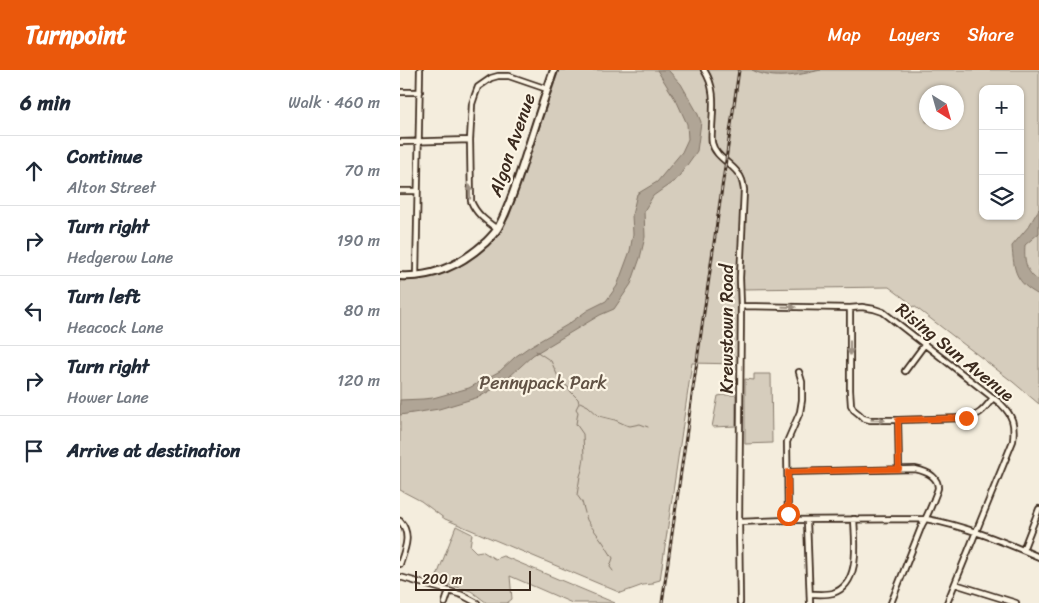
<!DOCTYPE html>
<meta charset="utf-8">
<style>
:root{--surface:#fff;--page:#f6f6f7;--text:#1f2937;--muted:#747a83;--line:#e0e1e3;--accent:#ea580c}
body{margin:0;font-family:Sriracha,sans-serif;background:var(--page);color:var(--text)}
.controls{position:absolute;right:15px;top:15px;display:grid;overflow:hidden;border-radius:10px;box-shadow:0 1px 4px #0004}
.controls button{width:45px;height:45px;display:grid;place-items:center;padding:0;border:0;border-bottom:1px solid var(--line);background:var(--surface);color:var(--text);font:25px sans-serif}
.compass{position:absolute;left:519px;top:15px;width:45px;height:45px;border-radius:50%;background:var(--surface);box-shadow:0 1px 4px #0004;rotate:143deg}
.scale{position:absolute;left:15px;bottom:12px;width:116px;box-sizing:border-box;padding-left:5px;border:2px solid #3b2a1e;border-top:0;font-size:14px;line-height:18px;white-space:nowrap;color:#3b2a1e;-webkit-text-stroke:4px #fcf5e5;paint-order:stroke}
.stop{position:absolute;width:15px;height:15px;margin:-11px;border:4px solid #ea580c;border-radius:50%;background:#fff}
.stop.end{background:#ea580c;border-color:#fff;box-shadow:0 1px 5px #0008}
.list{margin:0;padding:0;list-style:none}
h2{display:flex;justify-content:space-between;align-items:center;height:65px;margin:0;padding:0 20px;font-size:21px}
h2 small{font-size:16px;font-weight:400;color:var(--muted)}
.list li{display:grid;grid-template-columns:32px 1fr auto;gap:15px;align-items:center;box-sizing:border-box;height:70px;padding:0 20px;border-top:1px solid var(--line)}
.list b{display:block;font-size:19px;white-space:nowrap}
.list p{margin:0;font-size:16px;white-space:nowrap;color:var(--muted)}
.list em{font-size:16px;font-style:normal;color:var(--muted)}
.icon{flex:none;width:28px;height:28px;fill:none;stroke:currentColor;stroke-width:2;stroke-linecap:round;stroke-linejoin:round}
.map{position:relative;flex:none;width:639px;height:533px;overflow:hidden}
header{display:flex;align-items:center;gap:30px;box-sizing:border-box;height:70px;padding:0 25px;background:var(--accent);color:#fff}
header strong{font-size:24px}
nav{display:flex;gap:28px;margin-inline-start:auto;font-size:18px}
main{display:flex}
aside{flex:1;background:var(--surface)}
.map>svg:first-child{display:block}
</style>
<header>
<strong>Turnpoint</strong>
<nav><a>Map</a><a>Layers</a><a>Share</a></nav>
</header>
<main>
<aside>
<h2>6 min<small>Walk · 460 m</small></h2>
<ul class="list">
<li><svg class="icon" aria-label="ahead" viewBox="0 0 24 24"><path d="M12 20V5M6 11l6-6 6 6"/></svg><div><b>Continue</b><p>Alton Street</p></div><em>70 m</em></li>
<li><svg class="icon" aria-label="right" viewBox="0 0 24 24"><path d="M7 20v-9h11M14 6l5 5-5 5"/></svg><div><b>Turn right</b><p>Hedgerow Lane</p></div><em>190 m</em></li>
<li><svg class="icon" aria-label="left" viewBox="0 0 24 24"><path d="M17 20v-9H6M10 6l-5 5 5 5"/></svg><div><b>Turn left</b><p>Heacock Lane</p></div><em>80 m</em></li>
<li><svg class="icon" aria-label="right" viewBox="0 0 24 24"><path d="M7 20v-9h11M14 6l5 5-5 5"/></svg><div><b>Turn right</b><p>Hower Lane</p></div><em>120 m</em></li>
<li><svg class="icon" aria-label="arrive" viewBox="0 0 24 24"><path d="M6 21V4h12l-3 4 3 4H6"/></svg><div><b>Arrive at destination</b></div></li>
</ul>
</aside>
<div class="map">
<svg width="639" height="533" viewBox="0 0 639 533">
<rect width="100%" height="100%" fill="#f4eddd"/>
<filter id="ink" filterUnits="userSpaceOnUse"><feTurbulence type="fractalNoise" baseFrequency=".02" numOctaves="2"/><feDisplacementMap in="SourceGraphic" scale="10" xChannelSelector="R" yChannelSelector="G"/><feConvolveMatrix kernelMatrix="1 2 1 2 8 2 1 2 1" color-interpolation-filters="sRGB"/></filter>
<g filter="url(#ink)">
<path fill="#d6cdbd" stroke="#887c6e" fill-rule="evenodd" d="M159,0H301C303,3 306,7 307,10C314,24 310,42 310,57C309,64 308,71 311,77C318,94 336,94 342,117L337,200L338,294L292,293L260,510L253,512V514L243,515L221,523L45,449L21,431L0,420V207L32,206L56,198L77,185L88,175L96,167L109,147Z
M307,0H639V334L613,312L514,236L512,237L509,232L489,217L343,219V184L347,117C343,91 322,92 315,73C314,67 314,60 315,53C316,34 318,17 307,0ZM583,19H620V146H583ZM526,22H556V52H526Z
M354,304H371L372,373L345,374V309L354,310Z
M324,325H336V356L312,357L318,326Z
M56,456L72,464L70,476L76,482L82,481L95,489L103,486L215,533H172L110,506L112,529L107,533H87L71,521L35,511Z"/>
<path fill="#b0a596" stroke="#817466" d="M257,0H268L281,14L297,42L301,52L297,81L277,109L253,126L244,141L245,167L240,188L231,214L214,239L200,245L133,285L109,307L95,318L79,327L39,339L0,345V330L23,329L33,328L69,318L100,301L115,287L129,277L167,255L188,240L206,231L217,216L230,181L233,164L232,145L237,124L257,112L282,82L288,69L287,54L277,32Z
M352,0H421C398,5 374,11 352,0Z
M639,139V163L625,175C624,189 625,202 639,211V225C615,212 614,201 612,176L629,156Z"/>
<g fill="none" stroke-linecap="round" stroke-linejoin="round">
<path stroke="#817466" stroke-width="1" d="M136,281L151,291L159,309L168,317L171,322L178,329L179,333L176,339L178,342L176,354L183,364L184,388L182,400L180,406L177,425L182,432L187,450L191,456L203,472L213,488L210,497L213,501
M180,332L188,336L199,346L215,350L226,355L230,356L240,354L248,357"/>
<defs>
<path id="street" d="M304,0C316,18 313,36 312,57C312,62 311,67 312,73C315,86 329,92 337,102C342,107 343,113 344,120L340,208L341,236L339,452L340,533
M0,22H20
M0,72L70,70
M0,121H17
M97,159C86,151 76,144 71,131L70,70L72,34L75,25L78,17L91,8L98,6H109L147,19
M16,206L20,0
M341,236L450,238L462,237L474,239L483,242L601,334C613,346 615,354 613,371L547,533
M450,238V320L451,335L454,340L459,344L463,348L470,350H498L566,348C581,345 584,339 593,328
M505,301L525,274
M498,350L499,399
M388,402L515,399C525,401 538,405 538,418C537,422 535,426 534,429C530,439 527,447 522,455L491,533
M388,450L387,372L400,342L402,330V312L399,302
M0,451C12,464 5,479 0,494
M407,451L410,533
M339,452L388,450L526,449C565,456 602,471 639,487
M623,480L639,439
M0,507L49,521
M555,514L616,533
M410,524C417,524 426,525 433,523C461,514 455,472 454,449
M45,533L49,521L62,525L77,533"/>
<path id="secondary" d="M0,206C33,208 62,194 86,172C90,168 95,163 98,158C109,138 116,115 123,94C133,63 143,31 154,0"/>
</defs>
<use href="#street" stroke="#3b2a1e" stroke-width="8"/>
<use href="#secondary" stroke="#3b2a1e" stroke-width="10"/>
<use href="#street" stroke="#fcf5e5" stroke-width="4.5"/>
<use href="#secondary" stroke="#fcf5e5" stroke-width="6"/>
<defs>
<path id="rail" d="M262,533L339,0"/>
</defs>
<use href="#rail" stroke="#3b2a1e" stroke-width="3"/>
<use href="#rail" stroke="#fcf5e5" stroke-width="1" stroke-dasharray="4" stroke-linecap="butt"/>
</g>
<defs><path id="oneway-solid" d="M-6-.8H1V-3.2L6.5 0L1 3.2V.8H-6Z" transform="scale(1.25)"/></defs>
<g fill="#9c9082">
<use href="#oneway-solid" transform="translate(70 122) rotate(-92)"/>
<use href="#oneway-solid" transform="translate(389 237) rotate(1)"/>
<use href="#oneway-solid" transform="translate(450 278) rotate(90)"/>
<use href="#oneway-solid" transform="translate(478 350) rotate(1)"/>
</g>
</g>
<g fill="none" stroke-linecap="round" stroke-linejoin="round" filter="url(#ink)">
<path stroke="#ea580c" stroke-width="6" d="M388,444V402L499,399L498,350L566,348"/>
</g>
<g text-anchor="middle" stroke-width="4.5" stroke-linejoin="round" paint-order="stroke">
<g font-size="18" fill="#3b2a1e" stroke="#fcf5e5">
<text transform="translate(112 75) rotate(-71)" y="6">Algon Avenue</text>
<text transform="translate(327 259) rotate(-90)" y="6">Krewstown Road</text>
<text transform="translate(555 282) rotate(39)" y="6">Rising Sun Avenue</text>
</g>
<g font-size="18" fill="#625346" stroke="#fcf5e5">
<text x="143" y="319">Pennypack Park</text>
</g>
</g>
</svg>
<div class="controls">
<button>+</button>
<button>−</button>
<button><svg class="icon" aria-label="layers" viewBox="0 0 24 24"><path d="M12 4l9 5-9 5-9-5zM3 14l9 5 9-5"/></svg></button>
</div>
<svg class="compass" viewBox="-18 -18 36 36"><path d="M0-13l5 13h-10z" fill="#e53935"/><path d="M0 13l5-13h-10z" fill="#747a83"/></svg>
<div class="scale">200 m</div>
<div class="stop" style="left:388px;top:444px"></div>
<div class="stop end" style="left:566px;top:348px"></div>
</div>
</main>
